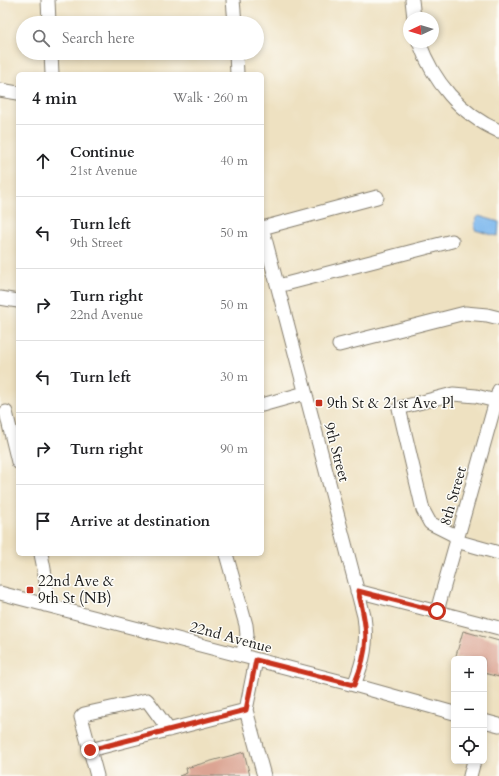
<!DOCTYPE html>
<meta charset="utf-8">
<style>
:root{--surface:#fff;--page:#f6f6f6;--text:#202124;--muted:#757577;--line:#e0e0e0}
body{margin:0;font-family:Cardo,serif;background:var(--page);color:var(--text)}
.controls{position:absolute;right:12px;bottom:12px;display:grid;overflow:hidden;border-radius:6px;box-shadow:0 2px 6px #0003}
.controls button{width:36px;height:36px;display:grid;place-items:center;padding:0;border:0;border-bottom:1px solid var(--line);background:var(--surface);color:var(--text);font:20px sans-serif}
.compass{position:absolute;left:403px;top:12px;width:36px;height:36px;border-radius:50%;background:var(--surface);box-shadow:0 2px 6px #0003;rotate:266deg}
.stop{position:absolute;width:12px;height:12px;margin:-9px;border:3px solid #c8321e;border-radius:50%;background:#fff}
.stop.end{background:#c8321e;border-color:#fff;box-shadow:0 1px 4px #0008}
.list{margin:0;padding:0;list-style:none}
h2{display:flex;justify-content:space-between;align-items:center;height:52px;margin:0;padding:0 16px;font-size:17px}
h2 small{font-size:13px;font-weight:400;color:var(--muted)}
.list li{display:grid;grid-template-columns:26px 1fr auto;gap:12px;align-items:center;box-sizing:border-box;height:72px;padding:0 16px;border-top:1px solid var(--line)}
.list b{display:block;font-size:15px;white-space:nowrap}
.list p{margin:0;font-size:13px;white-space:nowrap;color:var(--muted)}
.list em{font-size:13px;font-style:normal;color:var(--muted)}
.icon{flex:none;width:22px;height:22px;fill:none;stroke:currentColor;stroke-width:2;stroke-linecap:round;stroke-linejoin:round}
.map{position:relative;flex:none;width:499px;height:776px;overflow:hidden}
.search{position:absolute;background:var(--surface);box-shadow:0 2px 6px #0003;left:16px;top:16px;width:248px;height:44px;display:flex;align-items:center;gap:10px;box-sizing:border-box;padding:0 14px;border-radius:22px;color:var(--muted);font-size:15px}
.panel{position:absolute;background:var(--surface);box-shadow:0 2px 6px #0003;left:16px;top:72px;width:248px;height:484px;border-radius:6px}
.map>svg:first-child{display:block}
</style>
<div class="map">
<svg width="499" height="776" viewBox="0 0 499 776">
<rect width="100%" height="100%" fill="#fdfcf7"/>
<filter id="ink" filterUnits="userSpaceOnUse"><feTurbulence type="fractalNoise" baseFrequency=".025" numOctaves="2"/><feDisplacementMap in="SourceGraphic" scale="8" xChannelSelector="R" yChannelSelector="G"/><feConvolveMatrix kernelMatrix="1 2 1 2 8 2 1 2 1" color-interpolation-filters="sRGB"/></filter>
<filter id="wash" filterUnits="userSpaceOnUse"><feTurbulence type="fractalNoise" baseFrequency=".012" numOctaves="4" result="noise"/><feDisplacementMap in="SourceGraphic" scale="16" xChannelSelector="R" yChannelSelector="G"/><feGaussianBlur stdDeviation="0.9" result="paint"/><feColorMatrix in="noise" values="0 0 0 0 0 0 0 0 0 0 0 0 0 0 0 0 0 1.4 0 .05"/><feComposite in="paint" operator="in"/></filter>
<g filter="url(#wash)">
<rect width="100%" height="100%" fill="#eee1c1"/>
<path fill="#7bb7ed" stroke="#4c6a84" d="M479,216L499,222L498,235L496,236L475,230C474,227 475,218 479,216Z"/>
<g id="blocks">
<path fill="#dba493" d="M463,631L499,641V677L484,673V659H455Z
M244,752L250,776H179L187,773L186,768Z"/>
</g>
</g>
<g filter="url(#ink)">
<use href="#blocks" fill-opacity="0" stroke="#857e6e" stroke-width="1"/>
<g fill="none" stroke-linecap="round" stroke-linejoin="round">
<defs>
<path id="minor" d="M48,0L49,23
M233,0L235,23
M412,0L414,18
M419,42C433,81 460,114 499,131
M51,53L52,74
M236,53L237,74
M0,90L18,93
M262,227L364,616C368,643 364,660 354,685
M262,228L377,197
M278,286L452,241
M0,298L18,301
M339,345L465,313L487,315L499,318
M262,405L305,393
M6,412L18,462
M458,537L430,523L423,510L399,408L453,394L476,396L496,401
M456,541L499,553
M41,554C45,574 48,585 45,605
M226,554L246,625L247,635L242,656
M357,591L499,628
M0,593L354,685L454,713
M437,611L499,390
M256,660L246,710L264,776
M484,721L499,725
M90,750L81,717L84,714L147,700L169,730
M97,776L90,750L246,710
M470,776L474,761"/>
</defs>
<use href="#minor" stroke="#857e6e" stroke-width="15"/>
<use href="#minor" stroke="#fff" stroke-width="13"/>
</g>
</g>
<g fill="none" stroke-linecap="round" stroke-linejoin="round" filter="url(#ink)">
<path stroke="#c8321e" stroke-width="5" d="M90,750L246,710L256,660L354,685C370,648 368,629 358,591L437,611"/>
</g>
<g fill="#c8321e" stroke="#fdfcf7" stroke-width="1.5">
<rect x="315" y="399" width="8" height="8" rx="2"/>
<rect x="26" y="586" width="8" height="8" rx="2"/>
</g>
<g text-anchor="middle" stroke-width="3" stroke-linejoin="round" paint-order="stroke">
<g font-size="15" fill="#1c1c1c" stroke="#fdfcf7" text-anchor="start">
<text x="327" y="408">9th St &amp; 21st Ave Pl</text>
<text x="38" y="586">22nd Ave &amp;<tspan x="38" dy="17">9th St (NB)</tspan></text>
</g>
<g font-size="15" fill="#1c1c1c" stroke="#fdfcf7">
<text transform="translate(337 452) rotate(75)" y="5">9th Street</text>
<text transform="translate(453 496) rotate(-74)" y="5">8th Street</text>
<text transform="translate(231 637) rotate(15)" y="5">22nd Avenue</text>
</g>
</g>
</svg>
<div class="controls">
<button>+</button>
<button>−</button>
<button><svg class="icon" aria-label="locate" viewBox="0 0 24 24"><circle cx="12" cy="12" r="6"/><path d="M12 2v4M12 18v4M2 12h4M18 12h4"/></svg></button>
</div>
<svg class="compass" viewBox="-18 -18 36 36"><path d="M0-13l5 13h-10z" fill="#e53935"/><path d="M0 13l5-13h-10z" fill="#757577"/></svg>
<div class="stop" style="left:437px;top:611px"></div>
<div class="stop end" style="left:90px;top:750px"></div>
<div class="search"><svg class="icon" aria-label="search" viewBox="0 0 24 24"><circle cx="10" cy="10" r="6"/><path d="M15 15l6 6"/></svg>Search here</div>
<section class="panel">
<h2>4 min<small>Walk · 260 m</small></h2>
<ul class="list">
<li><svg class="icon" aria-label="ahead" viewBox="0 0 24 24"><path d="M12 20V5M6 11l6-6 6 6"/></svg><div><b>Continue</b><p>21st Avenue</p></div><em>40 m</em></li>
<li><svg class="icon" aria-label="left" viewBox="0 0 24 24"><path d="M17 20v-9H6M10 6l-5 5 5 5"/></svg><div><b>Turn left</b><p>9th Street</p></div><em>50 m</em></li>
<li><svg class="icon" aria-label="right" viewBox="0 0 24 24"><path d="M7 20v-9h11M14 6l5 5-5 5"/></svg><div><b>Turn right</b><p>22nd Avenue</p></div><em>50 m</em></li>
<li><svg class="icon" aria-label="left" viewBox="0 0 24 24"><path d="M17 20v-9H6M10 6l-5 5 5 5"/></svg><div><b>Turn left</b></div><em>30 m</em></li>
<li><svg class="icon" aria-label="right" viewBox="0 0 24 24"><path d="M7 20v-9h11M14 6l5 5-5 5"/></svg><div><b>Turn right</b></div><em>90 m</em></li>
<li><svg class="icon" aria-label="arrive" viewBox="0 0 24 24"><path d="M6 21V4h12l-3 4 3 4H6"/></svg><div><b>Arrive at destination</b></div></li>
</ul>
</section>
</div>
